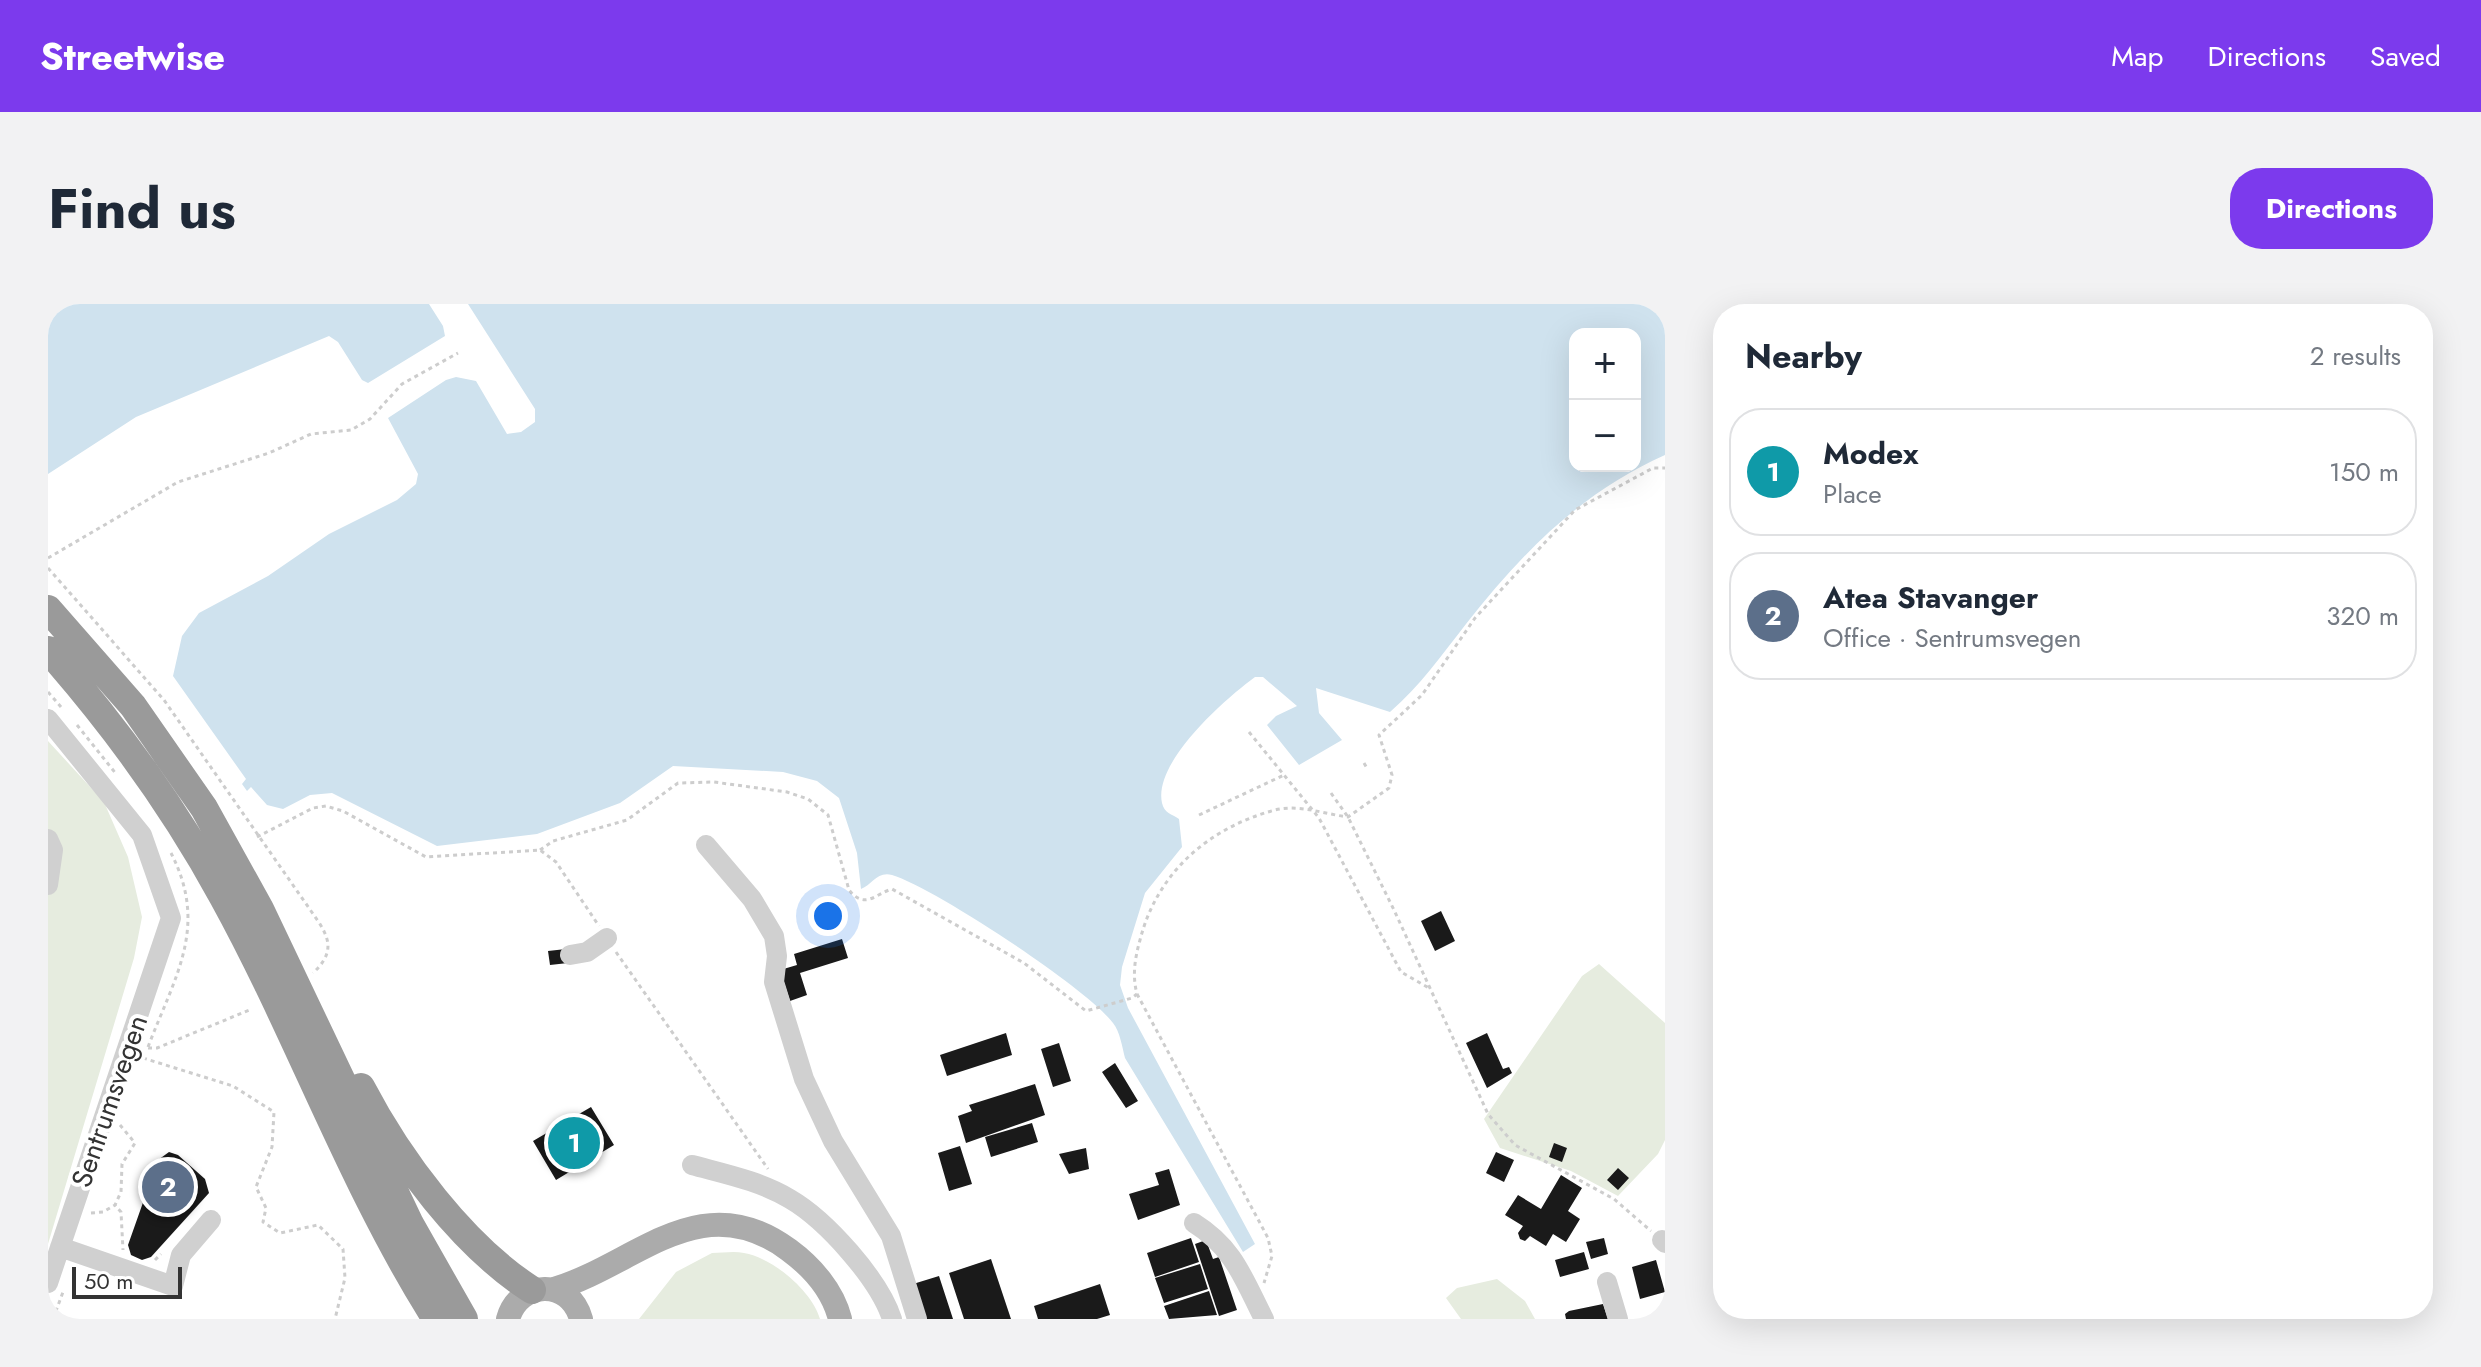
<!DOCTYPE html>
<meta charset="utf-8">
<style>
:root{--surface:#fff;--page:#f2f2f3;--text:#1f2937;--muted:#747a83;--line:#e0e1e3;--accent:#7c3aed}
body{margin:0;font-family:Jost,sans-serif;background:var(--page);color:var(--text)}
.controls{position:absolute;right:24px;top:24px;display:grid;overflow:hidden;border-radius:16px;box-shadow:0 8px 32px #0002}
.controls button{width:72px;height:72px;display:grid;place-items:center;padding:0;border:0;border-bottom:2px solid var(--line);background:var(--surface);color:var(--text);font:40px sans-serif}
.scale{position:absolute;left:24px;bottom:20px;width:110px;box-sizing:border-box;padding-left:8px;border:4px solid #333;border-top:0;font-size:22px;line-height:28px;white-space:nowrap;color:#333;-webkit-text-stroke:6px #fff;paint-order:stroke}
.you{position:absolute;left:780px;top:612px;width:28px;height:28px;margin:-20px;border:6px solid #fff;border-radius:50%;background:#1a73e8;box-shadow:0 0 0 12px #1a73e833}
.badge{display:grid;place-items:center;width:52px;height:52px;border-radius:50%;background:var(--accent);color:#fff;font-size:26px;font-weight:700}
.pin{position:absolute;translate:-50% -50%;border:4px solid #fff;box-shadow:0 2px 8px #0006}
.list{margin:0;padding:0;list-style:none}
h2{display:flex;justify-content:space-between;align-items:center;height:104px;margin:0;padding:0 32px;font-size:34px}
h2 small{font-size:26px;font-weight:400;color:var(--muted)}
.list li{display:grid;grid-template-columns:52px 1fr auto;gap:24px;align-items:center;box-sizing:border-box;height:128px;margin:0 16px 16px;padding:0 16px;border:2px solid var(--line);border-radius:32px}
.list b{display:block;font-size:30px;white-space:nowrap}
.list p{margin:0;font-size:26px;white-space:nowrap;color:var(--muted)}
.list em{font-size:26px;font-style:normal;color:var(--muted)}
.map{position:relative;flex:none;width:1617px;height:1015px;overflow:hidden;border-radius:32px}
header{display:flex;align-items:center;gap:48px;box-sizing:border-box;height:112px;padding:0 40px;background:var(--accent);color:#fff}
header strong{font-size:38px}
nav{display:flex;gap:44px;margin-inline-start:auto;font-size:28px}
.intro{display:flex;align-items:center;justify-content:space-between;box-sizing:border-box;height:192px;padding:0 48px}
h1{margin:0;font-size:56px}
.button{padding:20px 36px;border-radius:32px;background:var(--accent);color:#fff;font-size:28px;font-weight:700}
main{display:flex;gap:48px;padding:0 48px}
aside{flex:1;background:var(--surface);border-radius:32px;box-shadow:0 8px 32px #0002}
.map>svg:first-child{display:block}
</style>
<header>
<strong>Streetwise</strong>
<nav><a>Map</a><a>Directions</a><a>Saved</a></nav>
</header>
<div class="intro"><h1>Find us</h1><a class="button">Directions</a></div>
<main>
<div class="map">
<svg width="1617" height="1015" viewBox="0 0 1617 1015">
<rect width="100%" height="100%" fill="#fff"/>
<path fill="#e6ecdf" d="M0,437L56,498L80,553L94,613L86,654L0,940Z
M1551,660L1617,719V836L1610,850L1570,892L1523,867L1452,844L1436,815L1534,672Z
M664,949C674,949 686,947 696,949C725,954 764,987 772,1015H591L628,968Z
M1449,975L1477,997L1487,1015H1413L1398,994L1409,984Z"/>
<path fill="#cfe2ee" fill-rule="evenodd" d="M0,0H381L395,22L397,32L320,79L314,76L290,38L281,32L88,113L0,170Z
M420,0H1617V151C1532,189 1474,249 1418,320C1393,352 1372,382 1342,408L1268,384L1271,409L1294,436L1251,461L1219,421L1228,412L1249,402L1215,373H1207C1177,395 1105,458 1114,499C1116,509 1124,510 1131,515L1134,543L1097,589L1074,663L1072,681L1080,704L1207,940L1195,948L1077,754C1074,742 1072,728 1065,719C1040,685 885,583 844,571C829,567 824,581 813,585L809,549L791,494L769,477L735,468L625,462L572,499L489,530L389,542L284,489L262,491L235,505L219,501L203,483L199,487L194,480L198,475L125,372L134,332L151,309L220,272L281,230L349,196L368,180L370,170L340,114L398,76L408,73L428,77L459,130L473,128L487,118V105ZM1587,30V162H1527V30Z"/>
<path fill="#1a1a1a" d="M1393,607L1407,637L1387,647L1373,617Z
M794,635L800,654L752,669L759,691L742,697L732,666L749,661L746,650Z
M518,645L520,659L502,661L500,647Z
M958,729L964,751L899,772L892,751Z
M1439,729L1455,765L1461,763L1464,769L1439,784L1418,739Z
M1011,739L1023,777L1005,783L993,745Z
M1067,759L1090,797L1078,804L1054,768Z
M987,780L997,811L918,839L910,812L924,807L921,801Z
M543,803L566,841L508,876L485,837Z
M984,819L990,838L943,853L937,833Z
M1506,839L1519,844L1514,858L1501,853Z
M912,842L924,880L901,887L890,849Z
M1038,844L1041,865L1021,870L1011,850Z
M121,848L130,851L157,875L161,889L103,953L94,956L83,951L80,941L110,856Z
M1448,848L1466,856L1456,878L1438,869Z
M1570,864L1581,874L1570,886L1559,876Z
M1121,865L1132,901L1090,916L1081,890L1111,881L1107,869Z
M1513,871L1534,884L1520,907L1532,915L1518,938L1505,930L1498,942L1482,932L1477,937L1472,935L1470,929L1475,922L1457,911L1470,891L1493,905Z
M1143,934L1151,958L1107,973L1099,949Z
M1556,934L1560,950L1543,955L1538,938Z
M1158,936L1165,955L1171,953L1189,1006L1171,1012L1147,940Z
M1536,948L1541,965L1512,973L1507,956Z
M943,955L963,1015H916L901,969Z
M1608,956L1617,988L1592,995L1584,963Z
M1152,960L1160,985L1116,999L1107,974Z
M891,972L905,1015H877L865,980Z
M1052,980L1062,1011L1049,1015H990L986,1002Z
M1161,987L1169,1011L1121,1015L1116,1002Z
M1555,1000L1560,1015H1518L1517,1010L1521,1007Z"/>
<g fill="none" stroke-linecap="round" stroke-linejoin="round">
<path stroke="#cdcdcd" stroke-width="3" stroke-dasharray="4 4" stroke-linecap="butt" d="M0,254L130,178L221,149L263,130L303,126L322,115L354,80L410,49
M0,264L116,396L270,617C284,638 284,651 265,669
M0,388L13,403
M29,421L69,471
M1201,428L1271,514L1353,668L1381,684
M1316,459L1320,466
M1283,489L1300,513L1346,606L1440,810L1467,841L1566,895L1603,927
M1151,511L1236,471
M209,533L265,504L278,502L295,507L378,553L492,546L508,558L551,622
M492,546L505,537L579,516L630,479L666,478L739,488L760,495L780,511L801,586C817,606 827,590 844,585L976,659L1038,707L1084,694L1089,690C1084,671 1087,654 1092,636C1109,569 1160,524 1227,506C1251,500 1276,510 1300,513L1341,484L1344,471L1331,431L1374,391L1427,314L1527,206L1605,164H1617
M568,648L720,865
M1089,690L1220,934L1224,952L1216,979
M100,743C127,672 161,623 123,549
M100,744H109L204,705
M95,754L185,782L226,808L224,843L208,883L218,904L215,918L232,929L270,921L295,945L297,974L287,1015
M72,821L87,839L74,860L73,888L67,901L73,908L75,946
M43,909L55,908L67,901
M107,956L113,950
M5,1015L15,988"/>
<path stroke="#d0d0d0" stroke-width="20" d="M0,415L94,531L123,614L0,979
M0,535L5,546L0,581
M658,541L704,595L726,632L729,652L726,678L756,775L785,837L843,932L869,1015
M522,651L539,648L559,634
M644,861C677,870 712,877 742,895C778,916 831,975 844,1015
M1146,919C1186,944 1195,974 1216,1015
M1614,936L1617,939
M12,943L125,982L133,951L163,916
M1559,978L1570,1015"/>
<path stroke="#ababab" stroke-width="24" d="M506,985C588,961 652,880 741,946C764,963 785,987 792,1015
M460,1015C471,976 522,974 533,1015"/>
<path stroke="#9a9a9a" stroke-width="28" d="M0,305L85,402L156,504L212,605L362,920L416,1015
M0,346C67,422 126,503 175,593C251,731 303,881 388,1015
M313,783C351,856 415,942 484,986"/>
</g>
<g text-anchor="middle" stroke-width="8" stroke-linejoin="round" paint-order="stroke">
<g font-size="28" fill="#333" stroke="#fff">
<text transform="translate(61 797) rotate(-71)" y="10">Sentrumsvegen</text>
</g>
</g>
</svg>
<div class="controls">
<button>+</button>
<button>−</button>
</div>
<div class="scale">50 m</div>
<div class="you"></div>
<div class="pin badge" style="left:526px;top:839px;background:#0f9aa8">1</div>
<div class="pin badge" style="left:120px;top:883px;background:#5c6f8a">2</div>
</div>
<aside>
<h2>Nearby<small>2 results</small></h2>
<ul class="list">
<li><span class="badge" style="background:#0f9aa8">1</span><div><b>Modex</b><p>Place</p></div><em>150 m</em></li>
<li><span class="badge" style="background:#5c6f8a">2</span><div><b>Atea Stavanger</b><p>Office · Sentrumsvegen</p></div><em>320 m</em></li>
</ul>
</aside>
</main>
